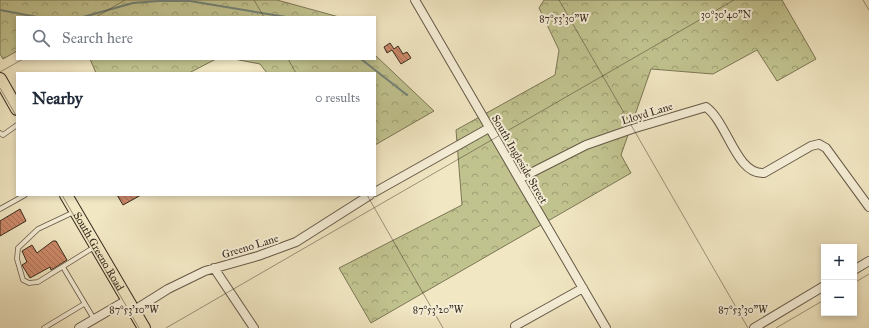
<!DOCTYPE html>
<meta charset="utf-8">
<style>
:root{--surface:#fff;--page:#f6f6f7;--text:#1f2937;--muted:#747a83;--line:#e0e1e3}
body{margin:0;font-family:"IM FELL Great Primer",serif;background:var(--page);color:var(--text)}
.controls{position:absolute;right:12px;bottom:12px;display:grid;overflow:hidden;border-radius:0px;box-shadow:0 2px 6px #0003}
.controls button{width:36px;height:36px;display:grid;place-items:center;padding:0;border:0;border-bottom:1px solid var(--line);background:var(--surface);color:var(--text);font:20px sans-serif}
.list{margin:0;padding:0;list-style:none}
h2{display:flex;justify-content:space-between;align-items:center;height:52px;margin:0;padding:0 16px;font-size:17px}
h2 small{font-size:13px;font-weight:400;color:var(--muted)}
.icon{flex:none;width:22px;height:22px;fill:none;stroke:currentColor;stroke-width:2;stroke-linecap:round;stroke-linejoin:round}
.map{position:relative;flex:none;width:869px;height:328px;overflow:hidden}
.search{position:absolute;background:var(--surface);box-shadow:0 2px 6px #0003;left:16px;top:16px;width:360px;height:44px;display:flex;align-items:center;gap:10px;box-sizing:border-box;padding:0 14px;border-radius:0px;color:var(--muted);font-size:15px}
.panel{position:absolute;background:var(--surface);box-shadow:0 2px 6px #0003;left:16px;top:72px;width:360px;height:124px;border-radius:0px}
.map>svg:first-child{display:block}
</style>
<div class="map">
<svg width="869" height="328" viewBox="0 0 869 328">
<defs>
<pattern id="forest-crowns" width="20" height="18" patternUnits="userSpaceOnUse"><rect width="20" height="18" fill="#c1c38f"/><path d="M2 6a3 3 0 1 1 6 0M12 15a3 3 0 1 1 6 0" fill="none" stroke="#9e9f74"/></pattern>
<pattern id="building-back-hatch" width="6" height="6" patternUnits="userSpaceOnUse"><rect width="6" height="6" fill="#ce8a6b"/><path d="M-1 5l2 2M0 0l6 6M5-1l2 2" fill="none" stroke="#a87157"/></pattern>
</defs>
<rect width="100%" height="100%" fill="#f1e7c3"/>
<filter id="stains"><feTurbulence type="fractalNoise" baseFrequency=".005" numOctaves="4"/><feColorMatrix values="0 0 0 0 .2 0 0 0 0 .09 0 0 0 0 .02 0 0 0 .5 -.17"/></filter>
<radialGradient id="worn" r=".72"><stop offset=".6" stop-color="#630" stop-opacity="0"/><stop offset="1" stop-color="#630" stop-opacity=".3"/></radialGradient>
<path fill="url(#forest-crowns)" stroke="#7c7656" d="M0,0H277L339,17H17V51L3,59L0,54Z
M544,0H782L816,59L777,81L757,50L713,74L651,69L621,155L631,173L371,323L339,268L462,205L456,130L555,75L559,50L539,8Z
M375,55L434,111L375,145V73H267L260,64L234,59H375Z
M90,59H216L189,73H96Z"/>
<g fill="none" stroke-linecap="round" stroke-linejoin="round">
<path stroke="#738379" stroke-width="2" d="M0,10L37,17
M83,17L133,3L159,1H190L286,17
M361,59L407,95"/>
</g>
<path fill="url(#building-back-hatch)" stroke="#382a1e" d="M390,43L394,49L398,46L403,54L407,52L411,58L401,64L392,50L387,53L384,47Z
M117,195H141L123,205Z
M20,209L26,221L0,236V221Z
M53,241H56L67,260L51,270L50,267L30,278L22,265L27,262L22,251L32,245L37,253Z"/>
<g fill="none" stroke-linecap="round" stroke-linejoin="round">
<defs>
<path id="lane" d="M0,133L3,135L17,125
M0,209L25,195
M74,212L38,229L18,248L17,259L23,280L29,283L38,282L96,246
M63,267L94,319
M44,328L84,304"/>
<path id="street" d="M415,0L606,328
M519,179L586,145L632,129L706,107C728,123 736,175 764,173L811,146L819,144L826,148L869,207
M375,192L489,128
M214,268L254,328
M854,270L869,261
M133,311L168,289L205,271L258,256L296,242L370,195
M515,326L583,288
M79,328L127,300
M754,328L824,286"/>
<g id="primary">
<path d="M0,79L17,109"/>
<path id="s1" d="M66,195L144,328"/>
</g>
</defs>
<use href="#lane" stroke="#665947" stroke-width="5.5"/>
<use href="#street" stroke="#665947" stroke-width="10"/>
<use href="#primary" stroke="#382a1e" stroke-width="14"/>
<use href="#lane" stroke="#f6efd8" stroke-width="4"/>
<use href="#street" stroke="#f6efd8" stroke-width="8"/>
<use href="#primary" stroke="#f1e7c3" stroke-width="12"/>
</g>
<path fill="none" stroke="#382a1e" stroke-width="1" stroke-opacity="0.45" d="M254,0L264,17M559,0L748,328M863,0L869,10M96,17L125,0M288,59L296,73M0,72L23,59M0,88L17,117M62,195L139,328M367,195L443,328M854,283L869,274M166,328L734,0M776,328L824,300"/>
<g text-anchor="middle" stroke-width="4" stroke-linejoin="round" paint-order="stroke">
<g font-size="11" fill="#382a1e" stroke="#f6efd8">
<text transform="translate(647 113) rotate(-17)" y="4">Lloyd Lane</text>
<text transform="translate(520 159) rotate(60)" y="4">South Ingleside Street</text>
<text transform="translate(250 246) rotate(-17)" y="4">Greeno Lane</text>
<text dy="4" stroke="none"><textPath href="#s1" startOffset="65">South Greeno Road</textPath></text>
</g>
</g>
<g font-size="10" text-anchor="middle" fill="#382a1e" stroke="#f6efd8" stroke-width="4" stroke-linejoin="round" paint-order="stroke">
<text x="726" y="18">30°30'40"N</text>
<text x="564" y="22">87°53'30"W</text>
<text x="134" y="313">87°53'10"W</text>
<text x="438" y="313">87°53'20"W</text>
<text x="743" y="313">87°53'30"W</text>
</g>
<rect width="100%" height="100%" filter="url(#stains)"/>
<rect width="100%" height="100%" fill="url(#worn)"/>
</svg>
<div class="controls">
<button>+</button>
<button>−</button>
</div>
<div class="search"><svg class="icon" aria-label="search" viewBox="0 0 24 24"><circle cx="10" cy="10" r="6"/><path d="M15 15l6 6"/></svg>Search here</div>
<section class="panel">
<h2>Nearby<small>0 results</small></h2>
<ul class="list">
</ul>
</section>
</div>
